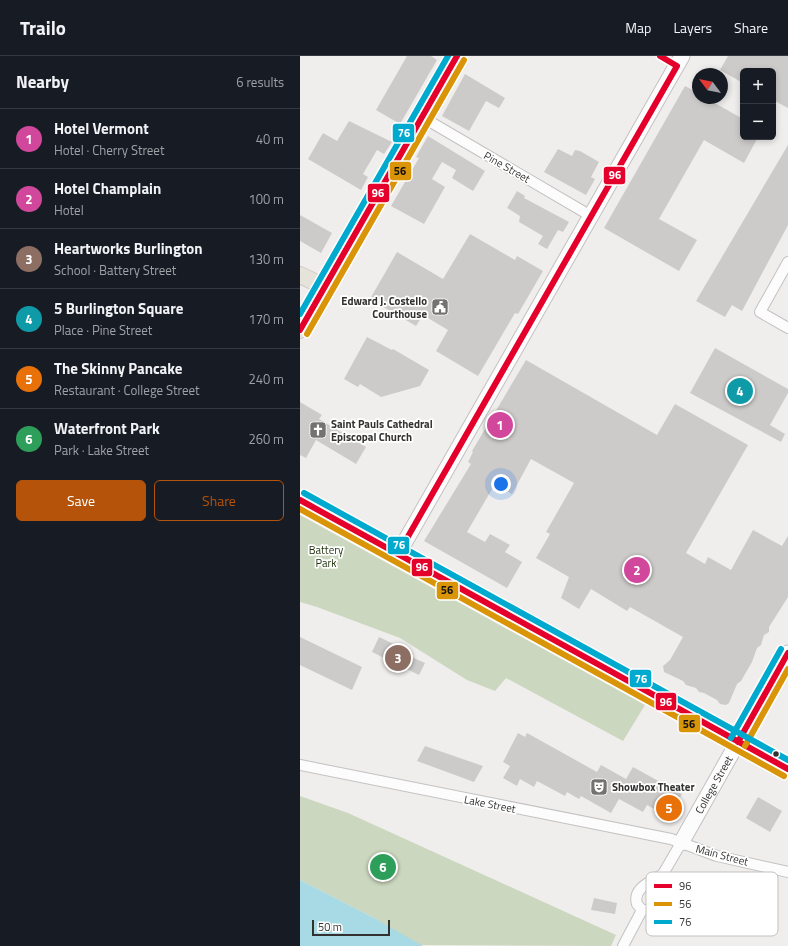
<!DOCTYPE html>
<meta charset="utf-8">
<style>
:root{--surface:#171b24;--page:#20242c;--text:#f1f3f6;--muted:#9ea1a6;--line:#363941;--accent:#b45309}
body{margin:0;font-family:"Titillium Web",sans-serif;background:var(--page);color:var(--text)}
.controls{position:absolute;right:12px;top:12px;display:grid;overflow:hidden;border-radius:6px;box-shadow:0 2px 6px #0003}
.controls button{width:36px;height:36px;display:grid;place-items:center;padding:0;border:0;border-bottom:1px solid var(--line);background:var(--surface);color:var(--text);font:20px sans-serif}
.compass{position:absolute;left:392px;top:12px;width:36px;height:36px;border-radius:50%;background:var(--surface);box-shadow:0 2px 6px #0003;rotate:302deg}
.scale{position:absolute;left:12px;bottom:10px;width:78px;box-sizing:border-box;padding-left:4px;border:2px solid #323130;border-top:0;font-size:11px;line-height:14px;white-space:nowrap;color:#323130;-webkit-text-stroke:3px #fff;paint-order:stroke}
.you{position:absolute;left:201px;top:428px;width:14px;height:14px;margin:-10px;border:3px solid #fff;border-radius:50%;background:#1a73e8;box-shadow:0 0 0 6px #1a73e833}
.badge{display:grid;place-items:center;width:26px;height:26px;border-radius:50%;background:var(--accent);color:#fff;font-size:13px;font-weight:700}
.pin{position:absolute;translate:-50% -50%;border:2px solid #fff;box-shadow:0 1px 4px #0006}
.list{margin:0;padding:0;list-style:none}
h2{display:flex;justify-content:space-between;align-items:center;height:52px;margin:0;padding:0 16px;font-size:17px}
h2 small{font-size:13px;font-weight:400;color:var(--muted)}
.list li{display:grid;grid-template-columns:26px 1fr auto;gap:12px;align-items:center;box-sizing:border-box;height:60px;padding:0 16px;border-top:1px solid var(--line)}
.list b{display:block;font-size:15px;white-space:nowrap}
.list p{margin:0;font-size:13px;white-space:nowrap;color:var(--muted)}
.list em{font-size:13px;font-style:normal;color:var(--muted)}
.actions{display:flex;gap:8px;padding:12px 16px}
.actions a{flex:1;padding:9px 0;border:1px solid var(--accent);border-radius:6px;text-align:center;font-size:14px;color:var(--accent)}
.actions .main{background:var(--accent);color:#fff}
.map{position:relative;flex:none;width:488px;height:890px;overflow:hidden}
header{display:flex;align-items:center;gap:24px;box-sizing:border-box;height:56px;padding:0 20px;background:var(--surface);border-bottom:1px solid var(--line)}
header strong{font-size:19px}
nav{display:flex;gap:22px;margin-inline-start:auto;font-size:14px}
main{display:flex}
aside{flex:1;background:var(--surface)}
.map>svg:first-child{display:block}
</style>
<header>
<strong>Trailo</strong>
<nav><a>Map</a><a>Layers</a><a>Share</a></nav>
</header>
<main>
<aside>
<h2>Nearby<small>6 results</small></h2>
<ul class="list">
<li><span class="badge" style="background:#d1479c">1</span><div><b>Hotel Vermont</b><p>Hotel · Cherry Street</p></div><em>40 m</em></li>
<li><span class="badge" style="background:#d1479c">2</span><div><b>Hotel Champlain</b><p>Hotel</p></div><em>100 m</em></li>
<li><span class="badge" style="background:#8d6e63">3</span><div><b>Heartworks Burlington</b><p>School · Battery Street</p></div><em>130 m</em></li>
<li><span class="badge" style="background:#0f9aa8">4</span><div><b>5 Burlington Square</b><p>Place · Pine Street</p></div><em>170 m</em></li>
<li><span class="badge" style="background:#e8710a">5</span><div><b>The Skinny Pancake</b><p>Restaurant · College Street</p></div><em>240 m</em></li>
<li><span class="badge" style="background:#2e9e5b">6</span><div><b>Waterfront Park</b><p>Park · Lake Street</p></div><em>260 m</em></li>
</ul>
<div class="actions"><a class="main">Save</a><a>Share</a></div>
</aside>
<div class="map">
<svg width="488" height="890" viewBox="0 0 488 890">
<rect width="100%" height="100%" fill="#f0eeec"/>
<path fill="#cbd7be" d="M0,459L345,649L323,685L206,622L195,635L167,624L100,582L17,551L0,546Z
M0,740L48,757L316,879L311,890L120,889L118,890L74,862L0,824Z"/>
<path fill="#a8dae5" d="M0,824L74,862L123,890H0Z"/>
<path fill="#cdcbca" d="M107,0H131L137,4L100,68L76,54Z
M428,0H488V52L473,44V15H443V27L420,14Z
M165,18L205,42L199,52L186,45L169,75L142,60Z
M385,30L398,37V42H406L443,63V81H458L444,107L404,84L359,163L397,184L379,215L304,172Z
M49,65L92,86L84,98L77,94L63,118L68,121L61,134L8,103L23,77L37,85Z
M128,80L185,115L173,135L152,122L156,114L142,106L132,123L145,131L124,168L91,150L119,102L116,101Z
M488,89V169L442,255L432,249L425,261L396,245Z
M258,93L272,100L275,94L280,95L299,106L291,121L295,123L286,139L244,116Z
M217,135L225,140L224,142L269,166L263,176L258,174L247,193L238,188L243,180L219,166L220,160L207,152Z
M0,159L32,177L21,197L0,185Z
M170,178L215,204L217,200L243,215L218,258L215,257L178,320L136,295L148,274L123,259L116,270L70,243L97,196L143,223Z
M67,281L92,294L93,293L129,314L120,330L81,341L60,328L58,331L44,323Z
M415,292L488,333V337L470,369L485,378L481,386L390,337Z
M226,304L357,379L375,348L448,389L386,497L405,508L408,501L431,514L453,474L482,490L488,480V541L469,571V576L464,579L461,589L457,592L452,606L441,625L437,628L429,647L426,649L420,648L417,644L404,637L399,636L396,632L386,629L383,625L364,616L363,610L370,604L383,581L330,551L327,555L291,533L279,553L261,542L269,521L236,502L250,478L246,476L274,427L231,403L212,438L195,428L167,476L185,486L190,478L210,489L205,496L222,506L207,532L124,485L171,408L168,406L173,396L172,395Z
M0,346L22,359L19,363L66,391L56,408L16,384L6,402L0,399Z
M0,581L62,611L52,634L0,609Z
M79,581L102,592L100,596L125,607L119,619L72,596Z
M218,677L225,681L227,677L297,716L301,709L326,723L333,711L382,738L377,747L380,749L372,763L347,749L343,756L319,743L311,757L281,740L279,743L267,736L265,740L237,725L234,731L220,723L217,730L203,722L210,710L203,706Z
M125,690L183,710L174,726L117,705Z
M458,741L482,755L470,776L446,762Z
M294,842L317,847L315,858L291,854Z"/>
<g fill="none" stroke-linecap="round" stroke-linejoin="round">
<defs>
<path id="street" d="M122,61L291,160
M488,206L460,256L488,272
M0,709L371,783L417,800L488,816
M363,818C352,825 332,832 337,848L342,854H353L362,842L363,818L381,787
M323,890L342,854"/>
<g id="secondary">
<path d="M25,231L157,0"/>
<path d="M98,498L382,0"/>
<path id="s1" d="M381,787L488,597"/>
</g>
<path id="primary" d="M0,219L25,231L0,274
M0,444L488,713"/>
</defs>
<use href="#street" stroke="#c3c1c1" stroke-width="12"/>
<use href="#secondary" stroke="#c3c1c1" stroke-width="17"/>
<use href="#primary" stroke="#cccbca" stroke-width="18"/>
<use href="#street" stroke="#fdfcfc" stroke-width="10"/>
<use href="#secondary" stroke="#fdfcfc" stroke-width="15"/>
<use href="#primary" stroke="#e6e3da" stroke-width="16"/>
<defs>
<path id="bus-1" d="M0,274L157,0
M0,444L488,713
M98,498L377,10L360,0
M438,686L488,597"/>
<path id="bus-2" d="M7,278L164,4
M0,453L484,720
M445,690L488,613"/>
<path id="bus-3" d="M0,258L148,0
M4,437L488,704
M431,682L481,593"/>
</defs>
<use href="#bus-1" stroke="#fff" stroke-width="9"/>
<use href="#bus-2" stroke="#fff" stroke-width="9"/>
<use href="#bus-3" stroke="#fff" stroke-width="9"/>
<use href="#bus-1" stroke="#e4002b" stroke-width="6"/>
<use href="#bus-2" stroke="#d99407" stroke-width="6"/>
<use href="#bus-3" stroke="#00a9ce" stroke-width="6"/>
</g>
<defs>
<symbol id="civic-square" viewBox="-11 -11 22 22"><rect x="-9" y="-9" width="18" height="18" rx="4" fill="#747372" stroke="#fff"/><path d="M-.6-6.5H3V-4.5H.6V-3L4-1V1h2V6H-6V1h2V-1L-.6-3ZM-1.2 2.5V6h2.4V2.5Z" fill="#fff"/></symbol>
<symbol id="church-square" viewBox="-11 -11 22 22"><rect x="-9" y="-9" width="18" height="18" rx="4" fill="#747372" stroke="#fff"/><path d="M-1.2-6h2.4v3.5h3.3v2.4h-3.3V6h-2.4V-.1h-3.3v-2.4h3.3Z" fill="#fff"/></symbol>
<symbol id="theatre-square" viewBox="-11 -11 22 22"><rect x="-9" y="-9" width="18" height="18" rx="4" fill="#747372" stroke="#fff"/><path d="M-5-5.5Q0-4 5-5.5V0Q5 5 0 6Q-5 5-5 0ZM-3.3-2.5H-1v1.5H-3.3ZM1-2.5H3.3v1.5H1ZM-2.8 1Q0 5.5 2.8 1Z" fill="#fff"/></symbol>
</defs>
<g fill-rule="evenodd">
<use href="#civic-square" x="130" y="241" width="20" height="20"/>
<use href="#church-square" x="8" y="364" width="20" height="20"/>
<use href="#theatre-square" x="289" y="721" width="20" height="20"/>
</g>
<circle fill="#323130" stroke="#fff" stroke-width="1.5" cx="476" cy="698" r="3.5"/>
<g text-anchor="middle" stroke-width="3.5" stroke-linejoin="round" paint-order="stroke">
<g font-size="11" fill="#323130" stroke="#fff">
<text transform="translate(207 111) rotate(30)" y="4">Pine Street</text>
<text dy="4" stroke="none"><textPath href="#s1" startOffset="67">College Street</textPath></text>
<text transform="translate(190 748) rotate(11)" y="4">Lake Street</text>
<text transform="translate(422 799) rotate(15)" y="4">Main Street</text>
</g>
<g font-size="11" font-weight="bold" fill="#323130" stroke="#fff" text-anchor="start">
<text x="127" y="249" text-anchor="end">Edward J. Costello<tspan x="127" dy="13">Courthouse</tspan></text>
<text x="31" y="372">Saint Pauls Cathedral<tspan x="31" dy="13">Episcopal Church</tspan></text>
<text x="312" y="735">Showbox Theater</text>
</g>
<g font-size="11" fill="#1f300b" stroke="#fff">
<text x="26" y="498">Battery<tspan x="26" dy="13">Park</tspan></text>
</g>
</g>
<rect x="346" y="816" width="132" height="64" rx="6" fill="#fff" stroke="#c2c1c1" stroke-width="1"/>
<rect x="354" y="828" width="18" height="4" fill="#e4002b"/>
<rect x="354" y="846" width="18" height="4" fill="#d99407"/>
<rect x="354" y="864" width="18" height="4" fill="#00a9ce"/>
<g font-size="11" fill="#323130">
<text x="379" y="834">96</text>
<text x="379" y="852">56</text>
<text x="379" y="870">76</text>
</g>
<g stroke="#fff" stroke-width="1.5">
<rect x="92" y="67" width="23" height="20" rx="4" fill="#00a9ce"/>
<rect x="89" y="105" width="23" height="20" rx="4" fill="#d99407"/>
<rect x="303" y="110" width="23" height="19" rx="4" fill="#e4002b"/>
<rect x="67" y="127" width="23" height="20" rx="4" fill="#e4002b"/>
<rect x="87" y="480" width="23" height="19" rx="4" fill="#00a9ce"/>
<rect x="111" y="502" width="22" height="19" rx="4" fill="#e4002b"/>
<rect x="136" y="525" width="23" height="19" rx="4" fill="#d99407"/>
<rect x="329" y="613" width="23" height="19" rx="4" fill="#00a9ce"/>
<rect x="355" y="636" width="22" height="19" rx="4" fill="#e4002b"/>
<rect x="378" y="658" width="23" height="19" rx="4" fill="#d99407"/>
</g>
<g font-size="11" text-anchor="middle" font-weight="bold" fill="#fff">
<text x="104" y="81">76</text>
<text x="315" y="123">96</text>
<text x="78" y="141">96</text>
<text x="99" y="493">76</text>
<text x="122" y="515">96</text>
<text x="341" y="627">76</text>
<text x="366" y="650">96</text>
</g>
<g font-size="11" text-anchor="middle" font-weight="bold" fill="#111">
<text x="100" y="119">56</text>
<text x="147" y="538">56</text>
<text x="389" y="672">56</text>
</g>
</svg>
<div class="controls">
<button>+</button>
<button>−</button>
</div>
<svg class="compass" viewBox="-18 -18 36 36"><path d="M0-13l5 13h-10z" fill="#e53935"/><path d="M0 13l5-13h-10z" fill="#9ea1a6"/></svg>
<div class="scale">50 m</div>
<div class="you"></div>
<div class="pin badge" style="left:200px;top:369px;background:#d1479c">1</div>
<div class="pin badge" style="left:337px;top:514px;background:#d1479c">2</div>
<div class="pin badge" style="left:98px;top:602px;background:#8d6e63">3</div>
<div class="pin badge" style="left:440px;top:335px;background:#0f9aa8">4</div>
<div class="pin badge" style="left:369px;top:752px;background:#e8710a">5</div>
<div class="pin badge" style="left:83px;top:811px;background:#2e9e5b">6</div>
</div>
</main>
